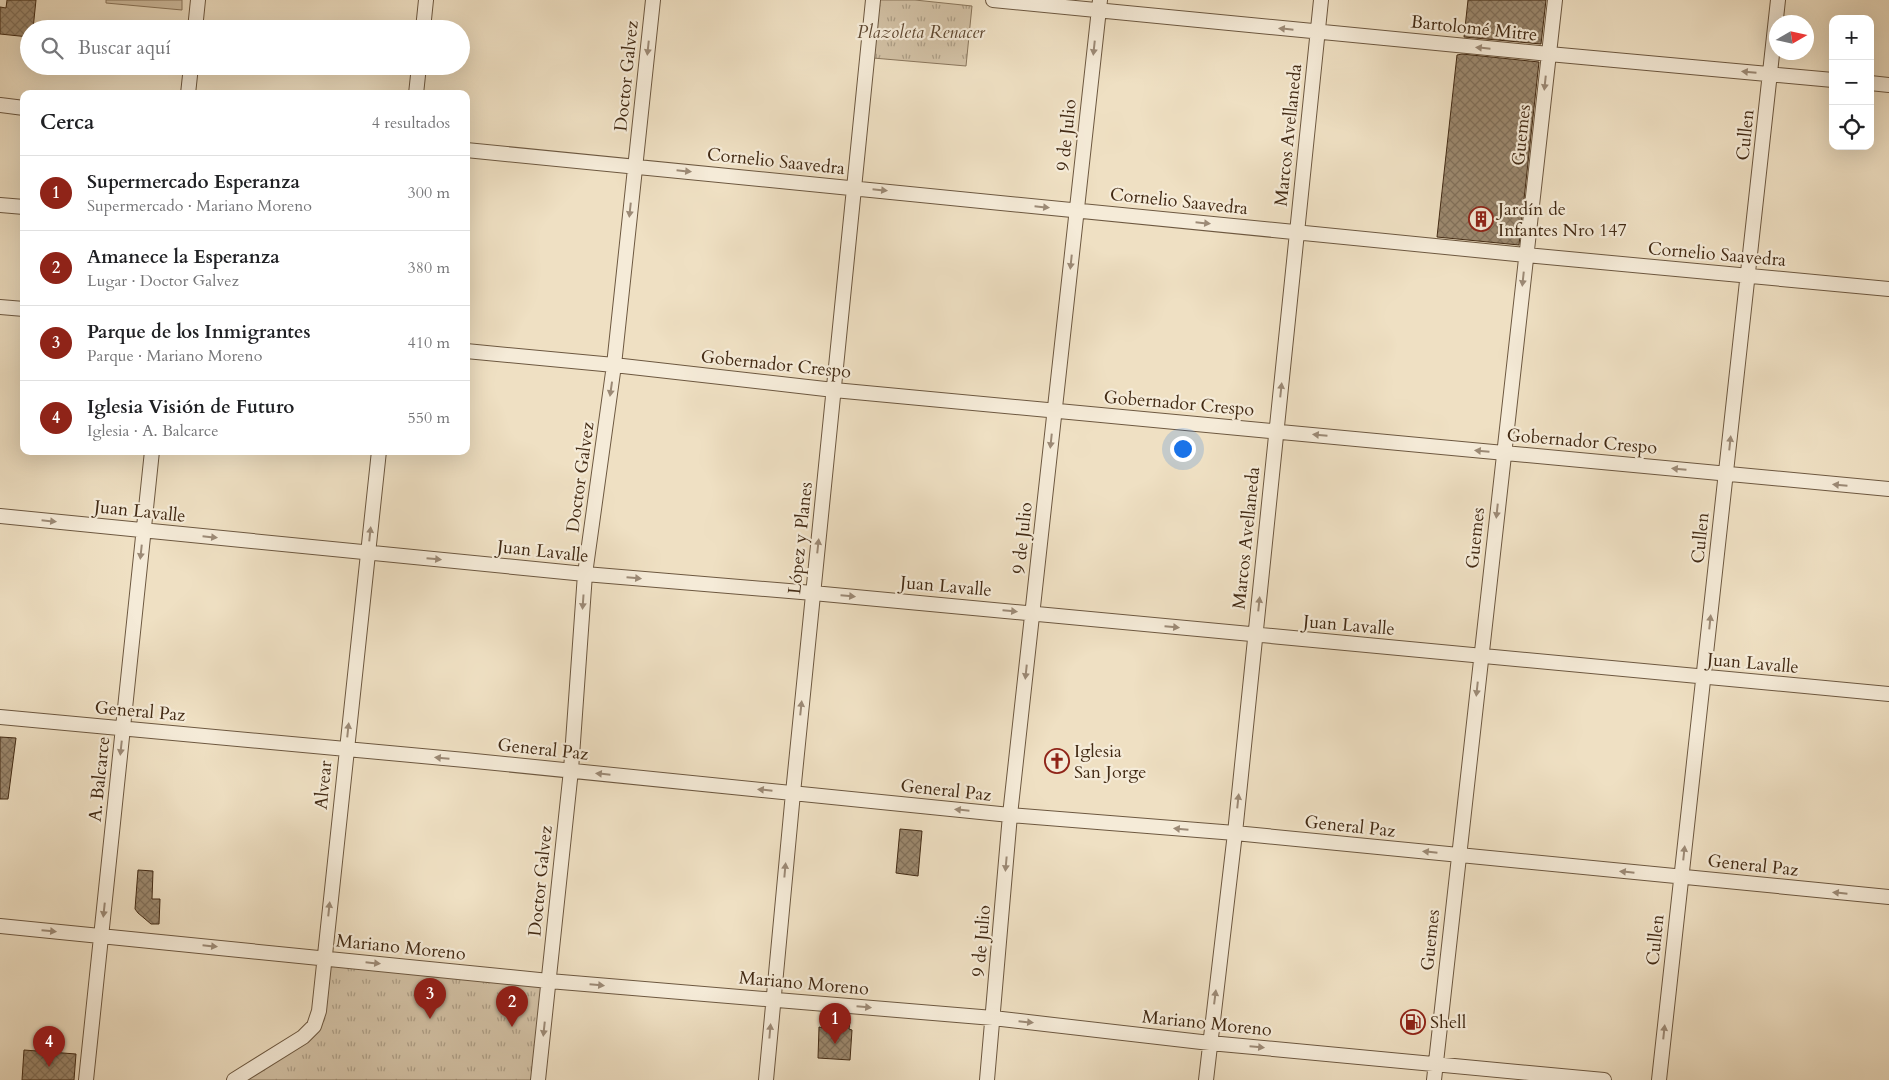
<!DOCTYPE html>
<html lang="es">
<meta charset="utf-8">
<style>
:root{--surface:#fff;--page:#f2f2f2;--text:#202124;--muted:#757577;--line:#e0e0e0;--accent:#8f2418}
body{margin:0;font-family:Cardo,serif;background:var(--page);color:var(--text)}
.controls{position:absolute;right:15px;top:15px;display:grid;overflow:hidden;border-radius:10px;box-shadow:0 5px 20px #0002}
.controls button{width:45px;height:45px;display:grid;place-items:center;padding:0;border:0;border-bottom:1px solid var(--line);background:var(--surface);color:var(--text);font:25px sans-serif}
.compass{position:absolute;left:1769px;top:15px;width:45px;height:45px;border-radius:50%;background:var(--surface);box-shadow:0 5px 20px #0002;rotate:81deg}
.you{position:absolute;left:1182px;top:448px;width:18px;height:18px;margin:-12px;border:4px solid #fff;border-radius:50%;background:#1a73e8;box-shadow:0 0 0 8px #1a73e833}
.badge{display:grid;place-items:center;width:32px;height:32px;border-radius:50%;background:var(--accent);color:#fff;font-size:16px;font-weight:700}
.pin{position:absolute;translate:-50% -41px;filter:drop-shadow(0 1px 2px #0008)}
.pin::after{content:'';position:absolute;top:26px;width:18px;height:15px;background:inherit;clip-path:polygon(0 0,100% 0,50% 100%)}
.list{margin:0;padding:0;list-style:none}
h2{display:flex;justify-content:space-between;align-items:center;height:65px;margin:0;padding:0 20px;font-size:21px}
h2 small{font-size:16px;font-weight:400;color:var(--muted)}
.list li{display:grid;grid-template-columns:32px 1fr auto;gap:15px;align-items:center;box-sizing:border-box;height:75px;padding:0 20px;border-top:1px solid var(--line)}
.list b{display:block;font-size:19px;white-space:nowrap}
.list p{margin:0;font-size:16px;white-space:nowrap;color:var(--muted)}
.list em{font-size:16px;font-style:normal;color:var(--muted)}
.icon{flex:none;width:28px;height:28px;fill:none;stroke:currentColor;stroke-width:2;stroke-linecap:round;stroke-linejoin:round}
.map{position:relative;flex:none;width:1889px;height:1080px;overflow:hidden}
.search{position:absolute;background:var(--surface);box-shadow:0 5px 20px #0002;left:20px;top:20px;width:450px;height:55px;display:flex;align-items:center;gap:12px;box-sizing:border-box;padding:0 18px;border-radius:28px;color:var(--muted);font-size:19px}
.panel{position:absolute;background:var(--surface);box-shadow:0 5px 20px #0002;left:20px;top:90px;width:450px;height:365px;border-radius:10px}
.map>svg:first-child{display:block}
</style>
<div class="map">
<svg width="1889" height="1080" viewBox="0 0 1889 1080">
<defs>
<pattern id="park-tufts" width="24" height="20" patternUnits="userSpaceOnUse" patternTransform="scale(1.25)"><rect width="24" height="20" fill="#d2c1a5"/><path d="M3 7l-1-3M5 7V3M7 7l1-3M15 17l-1-3M17 17v-4M19 17l1-3" fill="none" stroke="#ac9d85"/></pattern>
<pattern id="building-cross-hatch" width="8" height="8" patternUnits="userSpaceOnUse" patternTransform="scale(1.25)"><rect width="8" height="8" fill="#9c896f"/><path d="M0 0l8 8M0 8l8-8" fill="none" stroke="#81705a"/></pattern>
</defs>
<rect width="100%" height="100%" fill="#efe0c3"/>
<filter id="stains"><feTurbulence type="fractalNoise" baseFrequency=".004" numOctaves="4"/><feColorMatrix values="0 0 0 0 .2 0 0 0 0 .09 0 0 0 0 .02 0 0 0 .5 -.17"/></filter>
<radialGradient id="worn" r=".72"><stop offset=".6" stop-color="#630" stop-opacity="0"/><stop offset="1" stop-color="#630" stop-opacity=".3"/></radialGradient>
<path fill="#d2c1a5" stroke="#8a765c" d="M106,0H182V10L106,3Z"/>
<path fill="url(#park-tufts)" stroke="#8a765c" d="M879,0H915L972,6L966,66L873,58Z
M325,957L549,981L538,1080H234L314,1026Z"/>
<path fill="url(#building-cross-hatch)" stroke="#422a14" d="M7,0H36L33,29H29V37L0,34V7L6,8Z
M1468,0H1546L1541,44L1464,37Z
M1462,54L1539,62L1519,245L1437,237L1457,55Z
M0,737L16,738L8,799H0Z
M900,829L922,831L918,876L896,873Z
M138,870L153,871L152,899H160L159,924H151L138,913L135,909Z
M824,1020L850,1022L849,1029L852,1030L850,1060L818,1058L819,1027L824,1028Z
M24,1050L76,1054L74,1080H22Z"/>
<g fill="none" stroke-linecap="round" stroke-linejoin="round">
<defs>
<path id="minor" d="M993,0L1549,54L1833,80
M195,29L198,0
M423,29L426,0
M1870,83L1889,85
M188,94L191,66
M416,94L419,66
M0,105L24,108
M466,150L1526,255L1889,289
M0,205L24,207
M0,307L24,309
M466,351L614,365L834,390L1889,489
M0,516L585,574L813,593L1889,694
M0,717L465,760L1010,815L1235,833L1889,897
M0,926L549,981L993,1018L1210,1043L1604,1080
M86,1080L152,451
M234,1080L303,1037L314,1026L319,1011L379,451
M538,1080L571,770L585,574L614,365L653,0
M766,1080L793,793L873,0
M987,1080L1010,815L1100,0
M1206,1080L1235,833L1321,0
M1434,1080L1555,0
M1659,1080L1778,0"/>
</defs>
<use href="#minor" stroke="#6d5840" stroke-width="16"/>
<use href="#minor" stroke="#f5ebd8" stroke-width="14"/>
</g>
<defs><path id="oneway-solid" d="M-6-.8H1V-3.2L6.5 0L1 3.2V.8H-6Z" transform="scale(1.25)"/></defs>
<g fill="#9c8a76">
<use href="#oneway-solid" transform="translate(1286 29) rotate(-174)"/>
<use href="#oneway-solid" transform="translate(648 48) rotate(96)"/>
<use href="#oneway-solid" transform="translate(1094 48) rotate(96)"/>
<use href="#oneway-solid" transform="translate(1483 48) rotate(-174)"/>
<use href="#oneway-solid" transform="translate(1749 72) rotate(-175)"/>
<use href="#oneway-solid" transform="translate(1545 83) rotate(96)"/>
<use href="#oneway-solid" transform="translate(684 171) rotate(6)"/>
<use href="#oneway-solid" transform="translate(880 190) rotate(6)"/>
<use href="#oneway-solid" transform="translate(1042 207) rotate(6)"/>
<use href="#oneway-solid" transform="translate(630 210) rotate(96)"/>
<use href="#oneway-solid" transform="translate(1203 223) rotate(6)"/>
<use href="#oneway-solid" transform="translate(1071 262) rotate(96)"/>
<use href="#oneway-solid" transform="translate(1523 279) rotate(96)"/>
<use href="#oneway-solid" transform="translate(611 389) rotate(98)"/>
<use href="#oneway-solid" transform="translate(1281 390) rotate(-84)"/>
<use href="#oneway-solid" transform="translate(1320 435) rotate(-175)"/>
<use href="#oneway-solid" transform="translate(1051 441) rotate(96)"/>
<use href="#oneway-solid" transform="translate(1730 443) rotate(-84)"/>
<use href="#oneway-solid" transform="translate(1482 451) rotate(-175)"/>
<use href="#oneway-solid" transform="translate(1679 469) rotate(-175)"/>
<use href="#oneway-solid" transform="translate(1840 485) rotate(-175)"/>
<use href="#oneway-solid" transform="translate(1497 511) rotate(96)"/>
<use href="#oneway-solid" transform="translate(49 521) rotate(6)"/>
<use href="#oneway-solid" transform="translate(370 534) rotate(-84)"/>
<use href="#oneway-solid" transform="translate(210 537) rotate(6)"/>
<use href="#oneway-solid" transform="translate(818 546) rotate(-84)"/>
<use href="#oneway-solid" transform="translate(141 552) rotate(96)"/>
<use href="#oneway-solid" transform="translate(434 559) rotate(5)"/>
<use href="#oneway-solid" transform="translate(634 578) rotate(5)"/>
<use href="#oneway-solid" transform="translate(848 596) rotate(5)"/>
<use href="#oneway-solid" transform="translate(583 602) rotate(94)"/>
<use href="#oneway-solid" transform="translate(1259 604) rotate(-84)"/>
<use href="#oneway-solid" transform="translate(1010 611) rotate(5)"/>
<use href="#oneway-solid" transform="translate(1710 622) rotate(-84)"/>
<use href="#oneway-solid" transform="translate(1172 627) rotate(5)"/>
<use href="#oneway-solid" transform="translate(1026 672) rotate(96)"/>
<use href="#oneway-solid" transform="translate(1477 689) rotate(96)"/>
<use href="#oneway-solid" transform="translate(801 708) rotate(-84)"/>
<use href="#oneway-solid" transform="translate(348 730) rotate(-84)"/>
<use href="#oneway-solid" transform="translate(121 748) rotate(96)"/>
<use href="#oneway-solid" transform="translate(442 758) rotate(-175)"/>
<use href="#oneway-solid" transform="translate(603 774) rotate(-174)"/>
<use href="#oneway-solid" transform="translate(765 790) rotate(-174)"/>
<use href="#oneway-solid" transform="translate(1238 801) rotate(-84)"/>
<use href="#oneway-solid" transform="translate(962 810) rotate(-174)"/>
<use href="#oneway-solid" transform="translate(1181 829) rotate(-175)"/>
<use href="#oneway-solid" transform="translate(1430 852) rotate(-174)"/>
<use href="#oneway-solid" transform="translate(1684 853) rotate(-84)"/>
<use href="#oneway-solid" transform="translate(1006 864) rotate(95)"/>
<use href="#oneway-solid" transform="translate(785 870) rotate(-85)"/>
<use href="#oneway-solid" transform="translate(1627 872) rotate(-174)"/>
<use href="#oneway-solid" transform="translate(1840 893) rotate(-174)"/>
<use href="#oneway-solid" transform="translate(329 909) rotate(-84)"/>
<use href="#oneway-solid" transform="translate(104 910) rotate(96)"/>
<use href="#oneway-solid" transform="translate(49 931) rotate(5)"/>
<use href="#oneway-solid" transform="translate(210 946) rotate(6)"/>
<use href="#oneway-solid" transform="translate(373 963) rotate(6)"/>
<use href="#oneway-solid" transform="translate(597 985) rotate(5)"/>
<use href="#oneway-solid" transform="translate(1215 997) rotate(-83)"/>
<use href="#oneway-solid" transform="translate(864 1007) rotate(5)"/>
<use href="#oneway-solid" transform="translate(1026 1022) rotate(6)"/>
<use href="#oneway-solid" transform="translate(544 1029) rotate(96)"/>
<use href="#oneway-solid" transform="translate(770 1031) rotate(-85)"/>
<use href="#oneway-solid" transform="translate(1664 1032) rotate(-84)"/>
<use href="#oneway-solid" transform="translate(1257 1047) rotate(5)"/>
</g>
<defs>
<symbol id="building-ring" viewBox="-11 -11 22 22"><circle r="9.5" fill="#f5ebd8" stroke="#8f2418" stroke-width="1.5"/><path d="M-4-6H4V6H1V3H-1V6H-4ZM-2.5-4.3h1.7v1.8h-1.7ZM.8-4.3h1.7v1.8H.8ZM-2.5-1h1.7V.8h-1.7ZM.8-1h1.7V.8H.8Z" fill="#8f2418"/></symbol>
<symbol id="church-ring" viewBox="-11 -11 22 22"><circle r="9.5" fill="#f5ebd8" stroke="#8f2418" stroke-width="1.5"/><path d="M-1.2-6h2.4v3.5h3.3v2.4h-3.3V6h-2.4V-.1h-3.3v-2.4h3.3Z" fill="#8f2418"/></symbol>
<symbol id="fuel-ring" viewBox="-11 -11 22 22"><circle r="9.5" fill="#f5ebd8" stroke="#8f2418" stroke-width="1.5"/><path d="M-5.5-6h7V0h2V4h1.3V-2.5L3-4.5l.8-.8L6-3V5H2.5V1h-1V6h-7ZM-4.2-4.7v3.2H.2V-4.7Z" fill="#8f2418"/></symbol>
</defs>
<g fill-rule="evenodd">
<use href="#building-ring" x="1467" y="205" width="28" height="28"/>
<use href="#church-ring" x="1043" y="747" width="28" height="28"/>
<use href="#fuel-ring" x="1399" y="1008" width="28" height="28"/>
</g>
<g text-anchor="middle" stroke-width="4.5" stroke-linejoin="round" paint-order="stroke">
<g font-size="18" fill="#422a14" stroke="#f5ebd8">
<text transform="translate(1474 28) rotate(6)" y="6">Bartolomé Mitre</text>
<text transform="translate(626 76) rotate(-84)" y="6">Doctor Galvez</text>
<text transform="translate(1066 135) rotate(-84)" y="6">9 de Julio</text>
<text transform="translate(1288 135) rotate(-84)" y="6">Marcos Avellaneda</text>
<text transform="translate(1521 135) rotate(-84)" y="6">Guemes</text>
<text transform="translate(1745 135) rotate(-84)" y="6">Cullen</text>
<text transform="translate(776 161) rotate(6)" y="6">Cornelio Saavedra</text>
<text transform="translate(1179 201) rotate(6)" y="6">Cornelio Saavedra</text>
<text transform="translate(1717 254) rotate(5)" y="6">Cornelio Saavedra</text>
<text transform="translate(776 364) rotate(6)" y="6">Gobernador Crespo</text>
<text transform="translate(1179 403) rotate(5)" y="6">Gobernador Crespo</text>
<text transform="translate(1582 441) rotate(5)" y="6">Gobernador Crespo</text>
<text transform="translate(580 477) rotate(-82)" y="6">Doctor Galvez</text>
<text transform="translate(140 511) rotate(6)" y="6">Juan Lavalle</text>
<text transform="translate(800 538) rotate(-84)" y="6">López y Planes</text>
<text transform="translate(1022 538) rotate(-84)" y="6">9 de Julio</text>
<text transform="translate(1246 538) rotate(-84)" y="6">Marcos Avellaneda</text>
<text transform="translate(1475 538) rotate(-84)" y="6">Guemes</text>
<text transform="translate(1700 538) rotate(-84)" y="6">Cullen</text>
<text transform="translate(543 551) rotate(6)" y="6">Juan Lavalle</text>
<text transform="translate(946 586) rotate(5)" y="6">Juan Lavalle</text>
<text transform="translate(1349 625) rotate(5)" y="6">Juan Lavalle</text>
<text transform="translate(1753 663) rotate(5)" y="6">Juan Lavalle</text>
<text transform="translate(140 711) rotate(5)" y="6">General Paz</text>
<text transform="translate(543 749) rotate(6)" y="6">General Paz</text>
<text transform="translate(99 779) rotate(-84)" y="6">A. Balcarce</text>
<text transform="translate(323 785) rotate(-84)" y="6">Alvear</text>
<text transform="translate(946 790) rotate(6)" y="6">General Paz</text>
<text transform="translate(1350 826) rotate(6)" y="6">General Paz</text>
<text transform="translate(1753 865) rotate(6)" y="6">General Paz</text>
<text transform="translate(540 881) rotate(-84)" y="6">Doctor Galvez</text>
<text transform="translate(1430 940) rotate(-84)" y="6">Guemes</text>
<text transform="translate(1655 940) rotate(-84)" y="6">Cullen</text>
<text transform="translate(981 941) rotate(-85)" y="6">9 de Julio</text>
<text transform="translate(401 947) rotate(6)" y="6">Mariano Moreno</text>
<text transform="translate(804 983) rotate(5)" y="6">Mariano Moreno</text>
<text transform="translate(1207 1023) rotate(6)" y="6">Mariano Moreno</text>
</g>
<g font-size="18" font-style="italic" fill="#5f4831" stroke="#f5ebd8">
<text x="921" y="38">Plazoleta Renacer</text>
</g>
<g font-size="18" fill="#422a14" stroke="#f5ebd8" text-anchor="start">
<text x="1498" y="215">Jardín de<tspan x="1498" dy="21">Infantes Nro 147</tspan></text>
<text x="1074" y="757">Iglesia<tspan x="1074" dy="21">San Jorge</tspan></text>
<text x="1430" y="1028">Shell</text>
</g>
</g>
<rect width="100%" height="100%" filter="url(#stains)"/>
<rect width="100%" height="100%" fill="url(#worn)"/>
</svg>
<div class="controls">
<button>+</button>
<button>−</button>
<button><svg class="icon" aria-label="locate" viewBox="0 0 24 24"><circle cx="12" cy="12" r="6"/><path d="M12 2v4M12 18v4M2 12h4M18 12h4"/></svg></button>
</div>
<svg class="compass" viewBox="-18 -18 36 36"><path d="M0-13l5 13h-10z" fill="#e53935"/><path d="M0 13l5-13h-10z" fill="#757577"/></svg>
<div class="you"></div>
<div class="pin badge" style="left:835px;top:1044px">1</div>
<div class="pin badge" style="left:512px;top:1027px">2</div>
<div class="pin badge" style="left:430px;top:1019px">3</div>
<div class="pin badge" style="left:49px;top:1067px">4</div>
<div class="search"><svg class="icon" aria-label="search" viewBox="0 0 24 24"><circle cx="10" cy="10" r="6"/><path d="M15 15l6 6"/></svg>Buscar aquí</div>
<section class="panel">
<h2>Cerca<small>4 resultados</small></h2>
<ul class="list">
<li><span class="badge">1</span><div><b>Supermercado Esperanza</b><p>Supermercado · Mariano Moreno</p></div><em>300 m</em></li>
<li><span class="badge">2</span><div><b>Amanece la Esperanza</b><p>Lugar · Doctor Galvez</p></div><em>380 m</em></li>
<li><span class="badge">3</span><div><b>Parque de los Inmigrantes</b><p>Parque · Mariano Moreno</p></div><em>410 m</em></li>
<li><span class="badge">4</span><div><b>Iglesia Visión de Futuro</b><p>Iglesia · A. Balcarce</p></div><em>550 m</em></li>
</ul>
</section>
</div>
